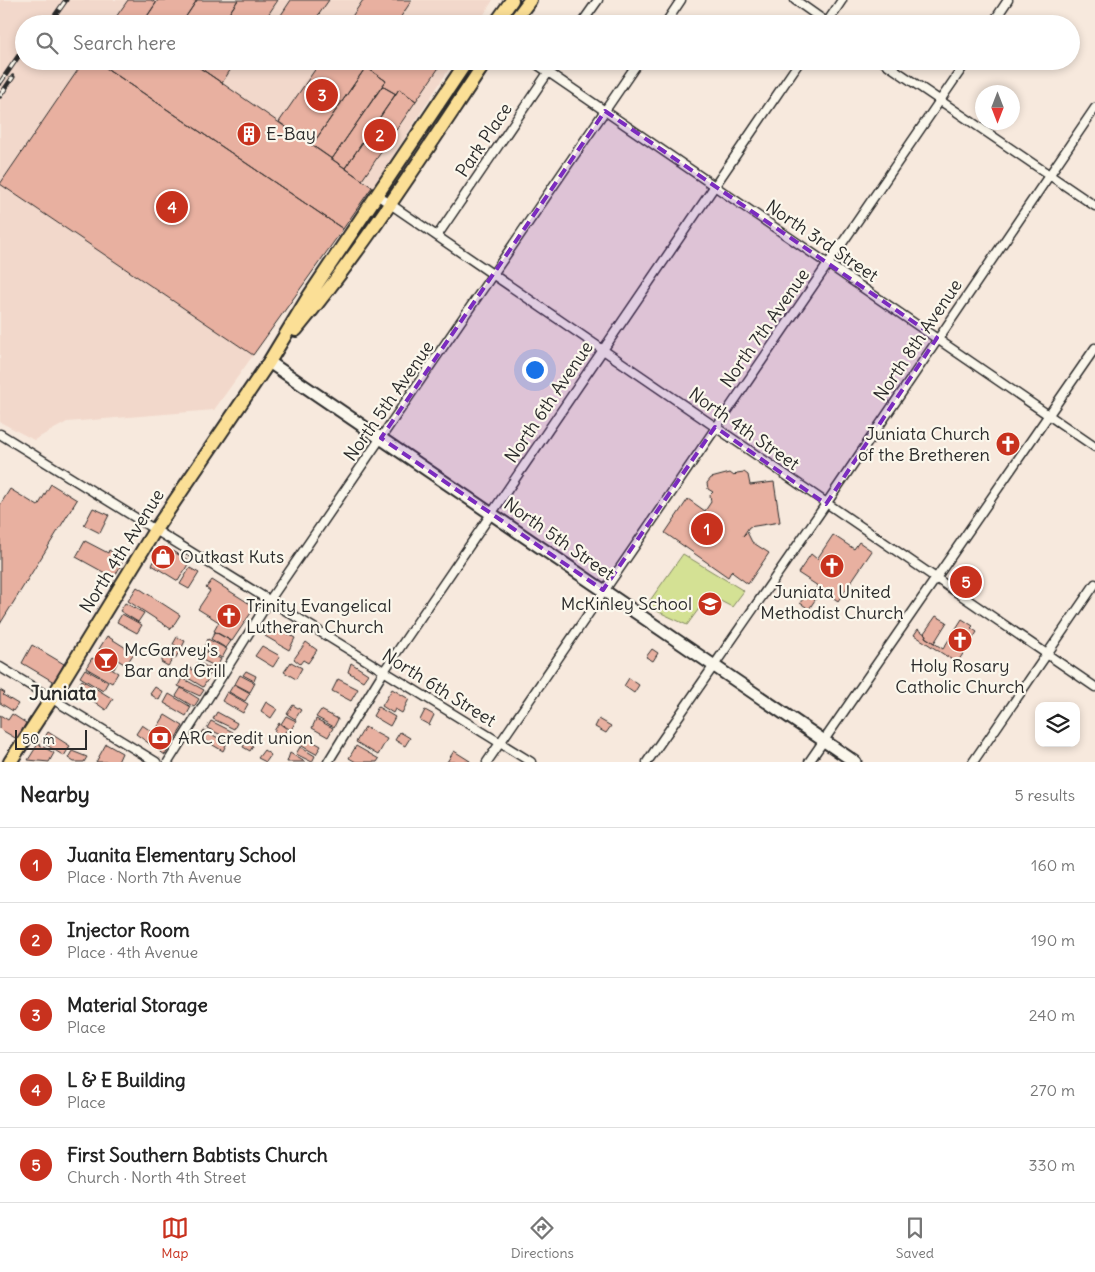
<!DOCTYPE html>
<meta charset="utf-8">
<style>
:root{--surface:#fff;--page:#f6f6f6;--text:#222;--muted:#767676;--line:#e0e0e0;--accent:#c8321e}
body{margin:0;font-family:Delius,sans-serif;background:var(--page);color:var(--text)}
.controls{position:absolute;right:15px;bottom:15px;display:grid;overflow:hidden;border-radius:10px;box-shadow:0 2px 8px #0003}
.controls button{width:45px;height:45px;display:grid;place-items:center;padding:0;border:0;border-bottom:1px solid var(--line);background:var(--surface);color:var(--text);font:25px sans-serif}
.compass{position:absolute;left:975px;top:85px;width:45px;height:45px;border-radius:50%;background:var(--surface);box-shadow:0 2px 8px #0003;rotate:180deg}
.scale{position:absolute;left:15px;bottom:12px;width:72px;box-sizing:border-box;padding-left:5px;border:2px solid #2b2b2b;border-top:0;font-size:14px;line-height:18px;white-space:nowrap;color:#2b2b2b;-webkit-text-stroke:4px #fbf7ec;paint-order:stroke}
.you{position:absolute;left:534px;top:369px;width:18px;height:18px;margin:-12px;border:4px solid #fff;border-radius:50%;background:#1a73e8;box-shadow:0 0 0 8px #1a73e833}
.badge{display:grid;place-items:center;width:32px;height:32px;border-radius:50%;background:var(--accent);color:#fff;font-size:16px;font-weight:700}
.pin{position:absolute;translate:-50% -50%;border:2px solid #fff;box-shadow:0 1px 5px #0006}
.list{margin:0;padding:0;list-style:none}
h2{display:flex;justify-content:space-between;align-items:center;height:65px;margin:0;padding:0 20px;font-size:21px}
h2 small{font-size:16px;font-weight:400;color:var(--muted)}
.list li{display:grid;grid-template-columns:32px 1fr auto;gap:15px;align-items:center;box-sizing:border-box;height:75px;padding:0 20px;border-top:1px solid var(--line)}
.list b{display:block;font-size:19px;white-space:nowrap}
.list p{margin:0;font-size:16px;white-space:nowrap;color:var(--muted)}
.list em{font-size:16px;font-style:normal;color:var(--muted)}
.icon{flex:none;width:28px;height:28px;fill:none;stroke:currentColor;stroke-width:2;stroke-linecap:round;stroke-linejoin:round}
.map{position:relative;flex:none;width:1095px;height:762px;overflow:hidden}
.search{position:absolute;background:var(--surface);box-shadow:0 2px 8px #0003;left:15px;right:15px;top:15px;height:55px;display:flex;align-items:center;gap:12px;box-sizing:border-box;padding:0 18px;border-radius:28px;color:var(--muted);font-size:19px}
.sheet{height:440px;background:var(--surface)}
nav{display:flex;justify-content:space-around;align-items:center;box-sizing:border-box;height:70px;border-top:1px solid var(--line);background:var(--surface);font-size:14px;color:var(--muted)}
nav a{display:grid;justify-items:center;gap:2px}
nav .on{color:var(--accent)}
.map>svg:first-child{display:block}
</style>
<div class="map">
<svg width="1095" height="762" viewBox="0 0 1095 762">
<rect width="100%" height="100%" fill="#f7e9dd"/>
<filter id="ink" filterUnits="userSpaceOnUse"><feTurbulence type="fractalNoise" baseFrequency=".02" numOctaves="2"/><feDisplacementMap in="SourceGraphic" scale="10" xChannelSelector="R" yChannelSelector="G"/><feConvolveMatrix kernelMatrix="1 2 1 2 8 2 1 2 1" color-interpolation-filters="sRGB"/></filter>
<g filter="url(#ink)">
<path fill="#f2d8cb" d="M0,0H493L478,24H24V61H454L372,189L214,410L67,422L34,440L0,422Z"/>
<path fill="#d4e194" stroke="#808660" d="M683,554L744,591L732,607L709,595L687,625L646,606Z"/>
<path fill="#e8b0a0" stroke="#2b2b2b" d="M128,0H151L156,3L142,24H111Z
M158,0H197L181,24H142Z
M197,0H238L222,24H181Z
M238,0H278L262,24H222Z
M291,0H329L312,24H275Z
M363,0H412L396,24H347Z
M84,61H96L343,229L253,355L0,184Z
M96,61H190L372,187L343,229Z
M196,61H236L222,83L194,64Z
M321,61H370L312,145L279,122Z
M370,61H427L438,69L416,101L399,89L396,94L382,86L386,81L366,67Z
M366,67L386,81L332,159L312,145Z
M382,86L396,94L345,168L332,159Z
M399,89L416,101L362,180L345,168Z
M744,472L748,475L750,485L774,482L780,522L749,527L743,536L747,532L752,542L769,553L748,584L733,573L732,570L728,577L665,533L688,499L705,511L711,502L710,495L713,492L708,489L707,483L711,478L730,473L734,476L737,473Z
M51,484L77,500L0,624V505L10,489L38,506Z
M93,508L109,515L100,533L84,525Z
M833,535L854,549L859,542L872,551L838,601L825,592L822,596L819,594L809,609L800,603L808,591L812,594L818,586L798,573L811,554L817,559Z
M85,541L108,553L109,550L124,559L114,578L76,557Z
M163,546L190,561L178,581L152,565Z
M190,568L199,573L189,589L180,584Z
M212,580L255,607L232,641L214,631L219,622L198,609L210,591L206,588Z
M137,587L180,615L171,629L128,601Z
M125,603L144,613L138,622L120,611Z
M122,614L142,625L137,633L117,622Z
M936,616L947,622L934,643L925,637L926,635L924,633Z
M962,619L973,626L971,628L977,632L957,663L914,635L918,629L926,635L925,637L943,649Z
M271,624L295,638L289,650L265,636Z
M215,632L231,641L226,648L211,639Z
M107,636L134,653L126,665L99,649Z
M177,637L185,641L181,649L173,644Z
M208,639L227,649L222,658L203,648Z
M306,642L317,650L308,663L303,660L300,664L294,659Z
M32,645L64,664L54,682L22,663Z
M171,646L180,650L175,659L166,654Z
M262,646L280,656L273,667L255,656Z
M200,649L221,659L217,667L196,657Z
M652,649L658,653L653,661L646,657Z
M98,652L117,663L114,669L95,658Z
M165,655L173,659L168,666L161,662Z
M92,658L118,673L112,683L86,668Z
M198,662L213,670L208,677L193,670Z
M291,662L302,668L296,679L284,672Z
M351,663L368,674L363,681L348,672Z
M188,667L208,679L203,687L183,675Z
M85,669L108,682L103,691L80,677Z
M246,671L256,676L254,681L243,675Z
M240,675L255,683L250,692L235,684Z
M182,678L204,690L200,696L178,686Z
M629,678L639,685L634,693L624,686Z
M338,679L358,689L351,701L332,691Z
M82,680L113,699L106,710L76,689Z
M234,684L250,693L245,701L229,692Z
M155,687L163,692L159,700L150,694Z
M181,688L199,699L194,707L176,696Z
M392,689L409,699L402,713L395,709L393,713L382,706Z
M0,690L5,693L3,695L18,704L13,711L0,703Z
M227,692L248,704L243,713L222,701Z
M169,694L191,707L186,716L164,703Z
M266,702L277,709L271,718L261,711Z
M293,705L301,710L295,719L287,714Z
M378,707L395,717L390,726L373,716Z
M321,710L338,719L334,727L316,717Z
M425,710L434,715L429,725L420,720Z
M217,712L237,723L234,729L213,719Z
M12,714L26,723L17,739L0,729V715L8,720Z
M165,715L183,726L165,755L136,734L142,725L154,733Z
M286,716L296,721L291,730L281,724Z
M316,719L333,728L328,737L312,728Z
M599,719L611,726L606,733L595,727Z
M211,721L233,732L229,739L207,728Z
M279,723L287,729L282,737L274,731Z
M365,727L387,739L378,755L356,742Z
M204,730L227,743L223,751L199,737Z
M48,732L70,746L64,756L42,742Z
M400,732L410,738L405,746L395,740Z
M305,737L321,746L316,754L300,745Z
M246,742L253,746L250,751L243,747Z
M38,744L54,753L49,762L28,760Z
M106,744L122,753L118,762H96Z
M356,746L379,759L377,762H356L349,758Z
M300,747L315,756L312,762L296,754Z
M264,750L271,755L266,762L258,758Z
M72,751L87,757L84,762H74L68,758Z
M454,751L470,761V762H447Z
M290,753L305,762H287Z"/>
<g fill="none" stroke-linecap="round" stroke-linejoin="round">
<defs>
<path id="street" d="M795,0L829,24
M581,24L598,0
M665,24L681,0
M826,24L842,0
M992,24L1008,0
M532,61L1095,447
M882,61L1095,206
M377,195L1095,687
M437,236L556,61
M0,434L531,762
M0,667L156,762
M168,762L269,601L639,61
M328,762L384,671L800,61
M487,762L967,61
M647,762L826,504L1095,108
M809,762L1095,348
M973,762L1095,584"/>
<path id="secondary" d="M269,362L855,762"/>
<path id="primary" d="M495,24L512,0
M512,24L530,0
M296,330C366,245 425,152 486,61
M10,762L52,698L155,530L269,362L309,296L467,61"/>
</defs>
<use href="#street" stroke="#2b2b2b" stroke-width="11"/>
<use href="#secondary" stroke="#2b2b2b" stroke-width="15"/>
<use href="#primary" stroke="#2b2b2b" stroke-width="16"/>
<use href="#street" stroke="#fbf7ec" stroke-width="8"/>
<use href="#secondary" stroke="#fbf7ec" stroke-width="11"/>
<use href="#primary" stroke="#fbdf96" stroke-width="12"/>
<defs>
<path id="rail" d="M49,24L66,0
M0,83L24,48
M0,96L13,77"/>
</defs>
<use href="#rail" stroke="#2b2b2b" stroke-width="5"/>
<use href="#rail" stroke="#fbf7ec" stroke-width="3" stroke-dasharray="9" stroke-linecap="butt"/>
</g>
</g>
<path fill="#7b2cbf" fill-opacity="0.2" stroke="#7b2cbf" stroke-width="4" stroke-dasharray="10 6" stroke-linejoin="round" d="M605,111L937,338L826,504L715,427L603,590L381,438Z"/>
<defs>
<symbol id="building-disc" viewBox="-11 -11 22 22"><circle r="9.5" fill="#c8321e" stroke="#fbf7ec"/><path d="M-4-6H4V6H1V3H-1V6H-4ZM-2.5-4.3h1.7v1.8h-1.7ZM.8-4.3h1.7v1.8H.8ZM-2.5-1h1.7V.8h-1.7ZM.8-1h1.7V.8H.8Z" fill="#fff"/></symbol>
<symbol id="church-disc" viewBox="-11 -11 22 22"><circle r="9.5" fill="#c8321e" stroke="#fbf7ec"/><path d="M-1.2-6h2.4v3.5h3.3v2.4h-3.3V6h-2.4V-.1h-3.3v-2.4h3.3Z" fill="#fff"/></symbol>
<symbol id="shop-disc" viewBox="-11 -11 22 22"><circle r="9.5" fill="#c8321e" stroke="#fbf7ec"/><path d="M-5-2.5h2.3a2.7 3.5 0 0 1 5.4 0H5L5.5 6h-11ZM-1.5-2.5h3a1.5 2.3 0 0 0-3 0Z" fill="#fff"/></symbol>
<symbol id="school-disc" viewBox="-11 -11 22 22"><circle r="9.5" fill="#c8321e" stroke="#fbf7ec"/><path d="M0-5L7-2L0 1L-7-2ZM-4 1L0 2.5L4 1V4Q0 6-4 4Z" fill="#fff"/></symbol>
<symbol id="bar-disc" viewBox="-11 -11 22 22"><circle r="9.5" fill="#c8321e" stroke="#fbf7ec"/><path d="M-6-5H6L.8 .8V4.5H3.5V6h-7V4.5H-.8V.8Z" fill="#fff"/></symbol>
<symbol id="bank-disc" viewBox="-11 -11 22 22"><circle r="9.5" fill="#c8321e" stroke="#fbf7ec"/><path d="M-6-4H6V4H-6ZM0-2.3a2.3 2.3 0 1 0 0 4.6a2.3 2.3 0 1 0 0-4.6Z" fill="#fff"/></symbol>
</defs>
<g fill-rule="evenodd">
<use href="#building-disc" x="235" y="120" width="28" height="28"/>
<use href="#church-disc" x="994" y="430" width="28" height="28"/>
<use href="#shop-disc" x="149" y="543" width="28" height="28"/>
<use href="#church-disc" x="818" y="552" width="28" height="28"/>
<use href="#school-disc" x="696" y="590" width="28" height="28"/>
<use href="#church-disc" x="215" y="602" width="28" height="28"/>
<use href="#church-disc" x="946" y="626" width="28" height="28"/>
<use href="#bar-disc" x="92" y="646" width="28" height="28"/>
<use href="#bank-disc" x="146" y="724" width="28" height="28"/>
</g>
<g text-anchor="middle" stroke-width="4.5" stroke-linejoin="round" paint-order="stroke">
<g font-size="18" fill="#2b2b2b" stroke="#fbf7ec" text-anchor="start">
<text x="266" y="140">E-Bay</text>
<text x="990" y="440" text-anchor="end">Juniata Church<tspan x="990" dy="21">of the Bretheren</tspan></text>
<text x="180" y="563">Outkast Kuts</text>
<text x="832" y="598" text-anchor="middle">Juniata United<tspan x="832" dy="21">Methodist Church</tspan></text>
<text x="692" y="610" text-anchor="end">McKinley School</text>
<text x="246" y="612">Trinity Evangelical<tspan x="246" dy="21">Lutheran Church</tspan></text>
<text x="124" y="656">McGarvey's<tspan x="124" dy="21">Bar and Grill</tspan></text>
<text x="960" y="672" text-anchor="middle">Holy Rosary<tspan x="960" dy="21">Catholic Church</tspan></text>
<text x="178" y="744">ARC credit union</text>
</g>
<g font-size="18" fill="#2b2b2b" stroke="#fbf7ec">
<text transform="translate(484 140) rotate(-56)" y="6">Park Place</text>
<text transform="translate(822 241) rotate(34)" y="6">North 3rd Street</text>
<text transform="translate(765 328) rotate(-55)" y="6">North 7th Avenue</text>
<text transform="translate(918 340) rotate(-56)" y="6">North 8th Avenue</text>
<text transform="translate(389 401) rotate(-55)" y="6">North 5th Avenue</text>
<text transform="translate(549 402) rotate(-56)" y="6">North 6th Avenue</text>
<text transform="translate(744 429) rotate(35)" y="6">North 4th Street</text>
<text transform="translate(559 539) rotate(35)" y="6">North 5th Street</text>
<text transform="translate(122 551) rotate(-58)" y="6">North 4th Avenue</text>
<text transform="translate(439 688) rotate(32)" y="6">North 6th Street</text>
</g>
<g font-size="20" font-weight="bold" fill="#2b2b2b" stroke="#fbf7ec">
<text x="63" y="700">Juniata</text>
</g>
</g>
</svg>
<div class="controls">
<button><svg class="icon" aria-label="layers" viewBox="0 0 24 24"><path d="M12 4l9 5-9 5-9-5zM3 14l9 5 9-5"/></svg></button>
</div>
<svg class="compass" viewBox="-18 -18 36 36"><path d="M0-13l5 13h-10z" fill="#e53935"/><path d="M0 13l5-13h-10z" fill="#767676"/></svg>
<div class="scale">50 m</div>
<div class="you"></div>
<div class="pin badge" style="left:707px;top:529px">1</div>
<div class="pin badge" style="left:380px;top:135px">2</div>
<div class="pin badge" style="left:322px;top:95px">3</div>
<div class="pin badge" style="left:172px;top:207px">4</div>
<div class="pin badge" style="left:966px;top:582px">5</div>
<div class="search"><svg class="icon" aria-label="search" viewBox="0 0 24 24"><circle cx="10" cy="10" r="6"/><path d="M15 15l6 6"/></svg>Search here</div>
</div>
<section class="sheet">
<h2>Nearby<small>5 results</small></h2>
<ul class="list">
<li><span class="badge">1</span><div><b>Juanita Elementary School</b><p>Place · North 7th Avenue</p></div><em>160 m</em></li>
<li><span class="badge">2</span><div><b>Injector Room</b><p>Place · 4th Avenue</p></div><em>190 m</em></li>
<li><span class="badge">3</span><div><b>Material Storage</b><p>Place</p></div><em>240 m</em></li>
<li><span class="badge">4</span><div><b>L &amp; E Building</b><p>Place</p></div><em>270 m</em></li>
<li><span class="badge">5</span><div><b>First Southern Babtists Church</b><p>Church · North 4th Street</p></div><em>330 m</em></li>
</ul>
</section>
<nav>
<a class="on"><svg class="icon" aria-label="map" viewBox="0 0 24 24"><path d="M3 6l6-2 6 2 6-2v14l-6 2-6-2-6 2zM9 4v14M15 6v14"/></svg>Map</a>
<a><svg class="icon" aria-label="directions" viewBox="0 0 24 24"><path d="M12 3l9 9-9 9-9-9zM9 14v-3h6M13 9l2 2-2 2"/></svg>Directions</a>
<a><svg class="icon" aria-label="saved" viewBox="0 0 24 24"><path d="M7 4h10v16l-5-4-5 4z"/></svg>Saved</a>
</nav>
